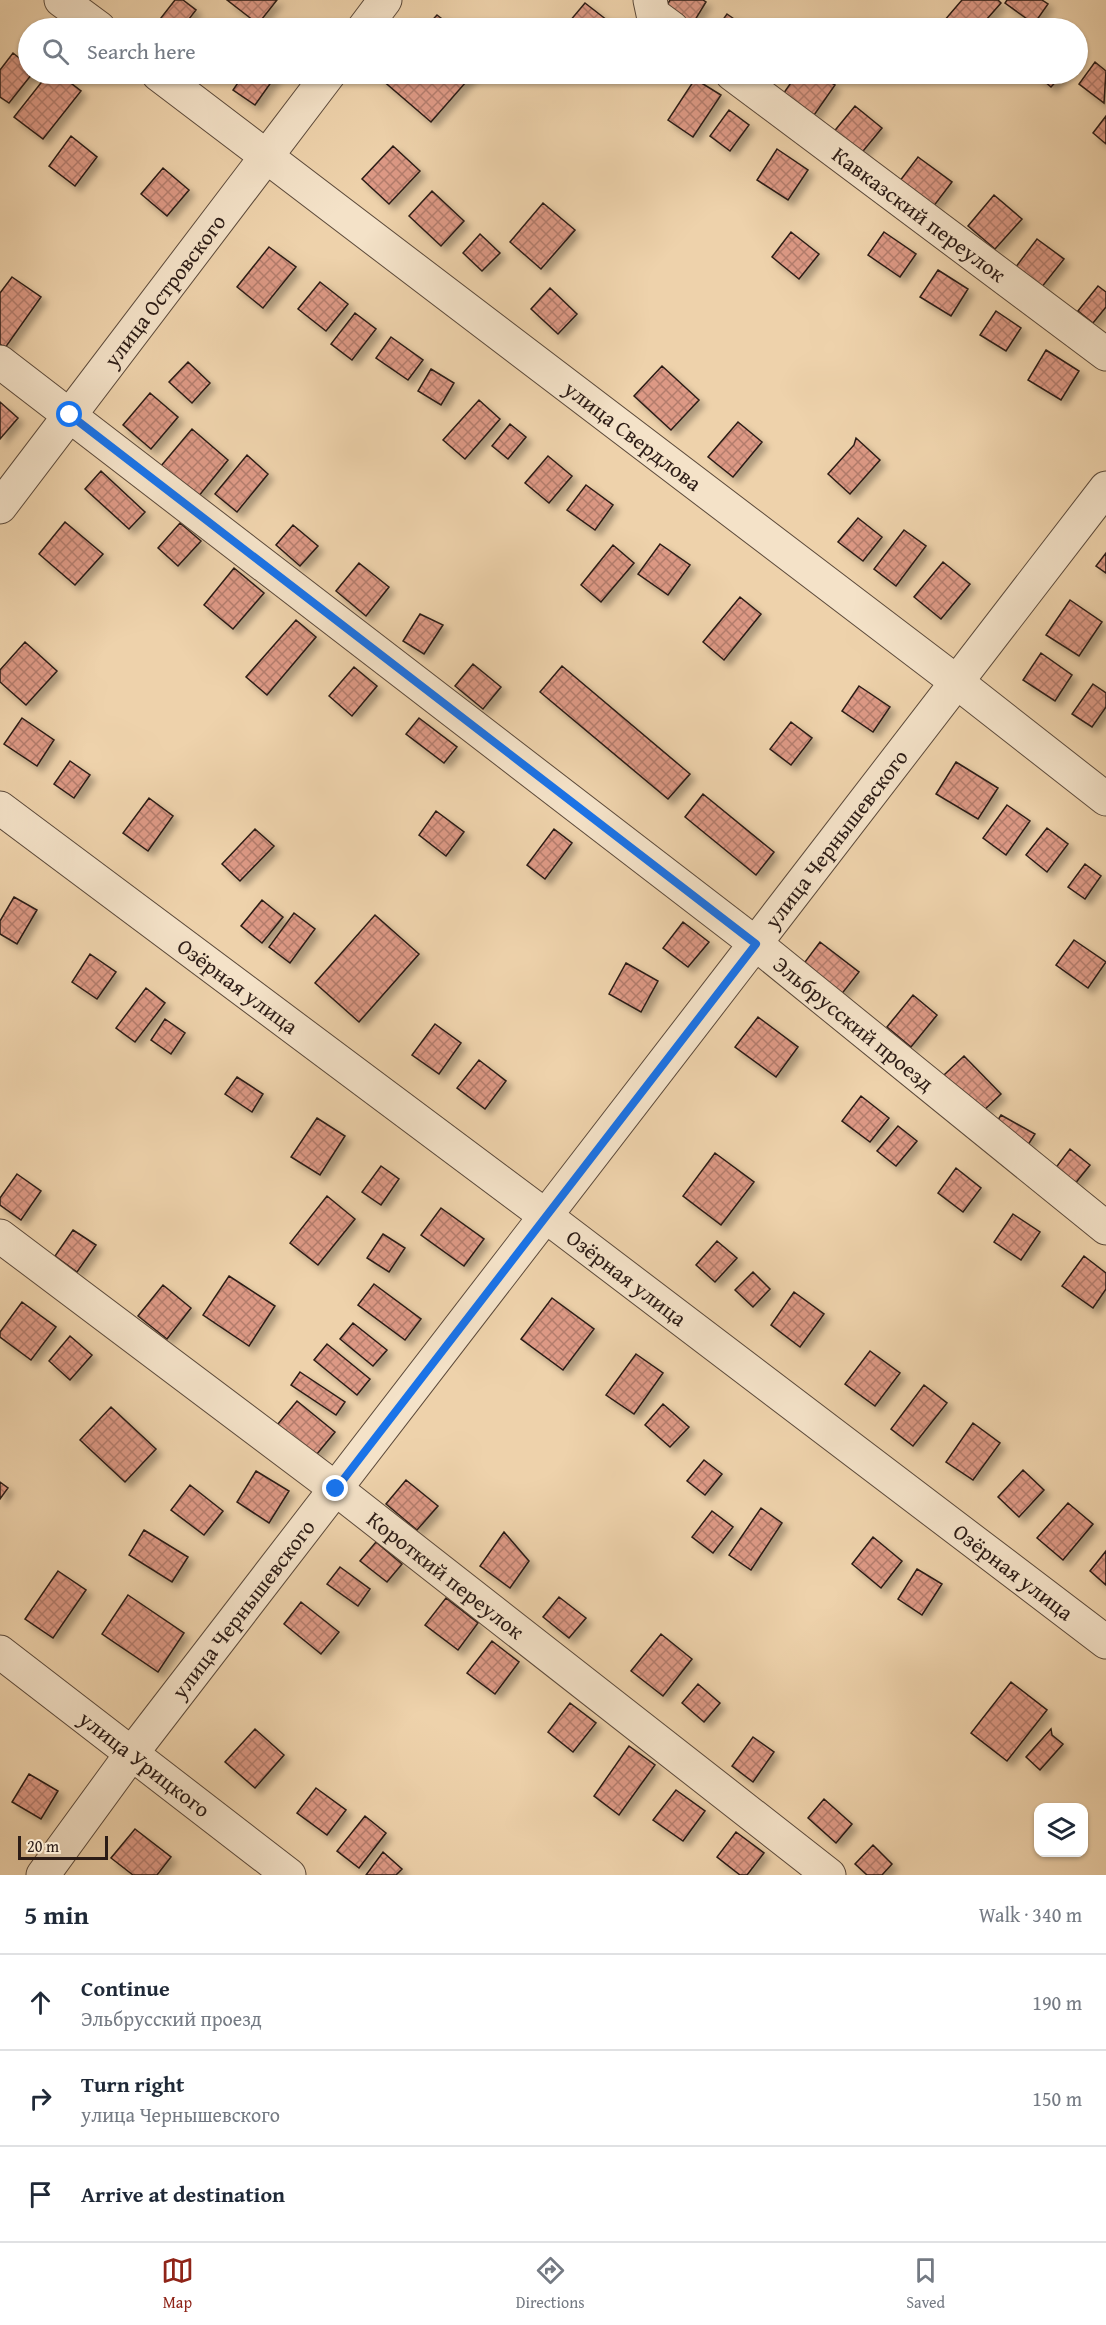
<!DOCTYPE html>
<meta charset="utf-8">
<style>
:root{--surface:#fff;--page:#f6f6f7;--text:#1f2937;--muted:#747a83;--line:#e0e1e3;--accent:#8f2418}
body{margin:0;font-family:"Gentium Book Plus",serif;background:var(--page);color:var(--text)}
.controls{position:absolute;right:18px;bottom:18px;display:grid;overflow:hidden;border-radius:12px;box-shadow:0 2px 4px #0004}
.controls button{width:54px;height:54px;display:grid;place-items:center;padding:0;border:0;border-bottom:2px solid var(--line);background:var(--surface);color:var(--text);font:30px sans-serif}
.scale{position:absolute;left:18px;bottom:15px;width:90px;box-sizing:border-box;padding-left:6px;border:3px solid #2c1c16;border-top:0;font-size:16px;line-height:21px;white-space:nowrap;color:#2c1c16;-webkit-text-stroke:4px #f4e2c8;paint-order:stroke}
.stop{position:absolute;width:18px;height:18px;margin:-14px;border:4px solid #1a73e8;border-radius:50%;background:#fff}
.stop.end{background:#1a73e8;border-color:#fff;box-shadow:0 2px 6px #0008}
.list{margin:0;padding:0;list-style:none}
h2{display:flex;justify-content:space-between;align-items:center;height:78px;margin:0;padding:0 24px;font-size:26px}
h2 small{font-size:20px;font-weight:400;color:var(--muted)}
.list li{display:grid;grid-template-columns:39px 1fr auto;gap:18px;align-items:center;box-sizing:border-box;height:96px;padding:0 24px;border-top:2px solid var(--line)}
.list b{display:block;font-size:22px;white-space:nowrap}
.list p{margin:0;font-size:20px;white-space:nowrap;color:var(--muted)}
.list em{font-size:20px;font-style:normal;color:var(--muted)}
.icon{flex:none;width:33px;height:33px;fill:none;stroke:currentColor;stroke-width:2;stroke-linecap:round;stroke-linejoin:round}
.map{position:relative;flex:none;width:1106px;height:1875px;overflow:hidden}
.search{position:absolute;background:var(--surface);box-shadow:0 2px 4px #0004;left:18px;right:18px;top:18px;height:66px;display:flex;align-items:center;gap:15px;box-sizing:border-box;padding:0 21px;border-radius:33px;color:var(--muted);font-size:22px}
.sheet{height:366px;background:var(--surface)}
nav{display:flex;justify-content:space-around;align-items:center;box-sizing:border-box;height:84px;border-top:2px solid var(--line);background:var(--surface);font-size:16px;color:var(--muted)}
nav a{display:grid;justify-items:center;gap:3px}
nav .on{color:var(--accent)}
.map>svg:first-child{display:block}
</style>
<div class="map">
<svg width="1106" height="1875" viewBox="0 0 1106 1875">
<defs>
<pattern id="building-cross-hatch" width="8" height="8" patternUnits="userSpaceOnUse" patternTransform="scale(1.5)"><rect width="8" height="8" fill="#dd9985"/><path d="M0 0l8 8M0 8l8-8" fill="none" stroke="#b37c6c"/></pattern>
<filter id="shadow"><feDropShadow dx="5.5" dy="5.5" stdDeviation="3" flood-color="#0004"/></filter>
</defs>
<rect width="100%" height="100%" fill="#eed2ab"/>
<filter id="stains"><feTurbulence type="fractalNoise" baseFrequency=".00333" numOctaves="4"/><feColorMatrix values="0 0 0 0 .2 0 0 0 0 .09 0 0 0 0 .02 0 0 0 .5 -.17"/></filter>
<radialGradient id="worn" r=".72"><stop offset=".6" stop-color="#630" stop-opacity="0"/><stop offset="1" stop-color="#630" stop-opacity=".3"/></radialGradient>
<path fill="url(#building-cross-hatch)" stroke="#2c1c16" stroke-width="1.5" filter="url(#shadow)" d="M175,0H183L196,10L182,28H165L157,23Z
M227,0H277L258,24Z
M670,0H703L706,2L692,25L665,8Z
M962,0H998L1001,3L979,28H938Z
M1007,0H1042L1048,4L1034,24L1005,3Z
M585,3L612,24L608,28H564Z
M727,14L747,28H717Z
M437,15L454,28H425Z
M13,53L28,65V74H32L9,103L0,97V70Z
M1095,62L1106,71L1104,103L1079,84Z
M48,74H59L81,91L43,139L14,117Z
M244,74H277L255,105L233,90Z
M387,74H473L431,122L381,79Z
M797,74H818L835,85L812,118L781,97Z
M1036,74H1063L1051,87Z
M695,79L721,95L693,137L668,120Z
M855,106L882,128L859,156L832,134Z
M729,110L749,125L730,151L710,136Z
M1106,116V144L1093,133Z
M71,136L97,157L75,186L49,166Z
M393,146L420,171L389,204L362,179Z
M777,149L808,170L788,200L757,180Z
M918,157L952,182L933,207L899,182Z
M163,168L189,190L167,216L141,194Z
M432,191L464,221L441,246L409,216Z
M994,195L1022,219L995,249L968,226Z
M543,203L575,230L541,269L510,242Z
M791,232L819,254L799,279L772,257Z
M884,232L916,254L900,277L868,255Z
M480,234L500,253L482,271L463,253Z
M1037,239L1064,259L1041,288L1015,268Z
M269,247L296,267L263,308L237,287Z
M938,270L968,289L951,316L920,297Z
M12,277L41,297L5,348L0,344V293Z
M320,282L348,304L326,331L298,309Z
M1098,286L1106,292V307L1093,323L1078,311Z
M550,288L577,314L558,334L531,309Z
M996,311L1021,328L1006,351L980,335Z
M355,313L376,329L352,360L331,344Z
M391,337L423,360L408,380L376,358Z
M1046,350L1079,371L1061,400L1028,380Z
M188,362L210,383L192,403L169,382Z
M662,366L699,400L671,430L634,396Z
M431,369L454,383L441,405L418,391Z
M150,393L178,417L151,449L123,425Z
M479,400L500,419L465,459L443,440Z
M0,402L18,418L0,439Z
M738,422L762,442L733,477L708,457Z
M510,424L526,437L508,459L492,446Z
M192,429L228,460L198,497L161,466Z
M856,438L880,460L850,494L828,474L854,445Z
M247,455L268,474L237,512L215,494Z
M548,456L572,476L549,503L525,483Z
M101,471L145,512L129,529L85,489Z
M586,485L613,505L595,530L567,510Z
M858,518L882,537L863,561L838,542Z
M65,522L103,554L75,585L39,554Z
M180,523L201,541L178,566L158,548Z
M293,525L318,546L300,566L276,545Z
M904,530L926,546L896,586L874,569Z
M660,544L690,565L668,595L638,574Z
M613,545L634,563L601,602L581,585Z
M1106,553V573L1096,566Z
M943,562L970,584L941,619L914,597Z
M359,563L389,587L366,616L336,591Z
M234,568L264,593L233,629L204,605Z
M740,597L761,614L724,660L703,642Z
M1070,600L1102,622L1079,656L1046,635Z
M420,614L443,625L424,654L403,641Z
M296,620L316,637L267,695L246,677Z
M25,642L57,671L26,705L0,682V670Z
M1041,653L1072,675L1055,701L1023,680Z
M473,664L501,687L483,709L455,686Z
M562,666L690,774L668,799L540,692Z
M354,667L377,686L352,716L329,696Z
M1093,684L1106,693V707L1092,727L1072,714Z
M859,686L890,707L873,732L842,711Z
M22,718L54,740L37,766L4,744Z
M419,718L457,747L444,763L406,734Z
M791,722L812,738L791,765L770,749Z
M70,761L90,775L74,798L54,784Z
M956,762L998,788L978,819L936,794Z
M703,794L774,852L756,875L685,817Z
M149,798L173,816L148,851L123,833Z
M1007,805L1030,821L1006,855L983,838Z
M436,811L464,832L446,856L419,835Z
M1047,828L1068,844L1047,872L1026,855Z
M255,829L274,846L240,881L222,864Z
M554,829L572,843L545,879L527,865Z
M1085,864L1101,876L1085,899L1068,887Z
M14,897L37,910L17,944L0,934V921Z
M262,900L283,917L262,943L241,926Z
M294,913L315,929L290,963L269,947Z
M375,915L419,954L359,1022L315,983Z
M683,922L709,942L688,967L663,948Z
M1074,940L1106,962L1088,988L1056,965Z
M820,942L859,972L840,996L802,966Z
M90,954L116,972L97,999L72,982Z
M626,963L658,981L641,1012L609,994Z
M146,988L165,1003L135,1042L116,1028Z
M913,995L937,1015L911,1047L887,1027Z
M758,1017L798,1047L776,1077L735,1047Z
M165,1019L185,1033L171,1054L151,1040Z
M435,1024L461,1043L439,1074L412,1055Z
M964,1056L1001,1094L981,1113L944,1075Z
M479,1060L506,1081L485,1109L457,1088Z
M237,1077L263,1094L252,1112L225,1094Z
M861,1096L889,1118L870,1142L842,1121Z
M1001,1115L1035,1134L1026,1148L993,1128Z
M317,1118L345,1136L320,1175L291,1157Z
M898,1126L917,1141L896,1166L877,1151Z
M1070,1149L1090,1165L1074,1185L1054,1170Z
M715,1153L754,1182L721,1225L683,1196Z
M381,1166L399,1179L381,1205L362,1192Z
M956,1168L981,1188L963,1212L938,1193Z
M17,1174L41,1191L21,1220L0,1205V1198Z
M327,1196L355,1219L318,1265L290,1243Z
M441,1208L484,1239L464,1266L421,1235Z
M1013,1214L1040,1232L1021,1260L994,1242Z
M73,1230L96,1245L77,1272L55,1256Z
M383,1234L405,1248L389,1272L367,1258Z
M717,1241L737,1258L715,1282L696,1265Z
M1084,1256L1106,1273V1289L1093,1308L1062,1286Z
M753,1272L770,1289L753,1307L735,1290Z
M229,1276L275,1306L249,1346L203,1315Z
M374,1284L421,1319L405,1340L358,1305Z
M163,1285L191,1308L167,1339L138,1316Z
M794,1292L824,1314L800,1347L771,1325Z
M552,1298L594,1329L563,1370L521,1339Z
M22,1302L56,1327L31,1360L0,1337V1332Z
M353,1323L387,1350L373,1366L340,1339Z
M70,1336L92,1355L70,1380L49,1361Z
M327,1344L370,1379L357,1395L314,1360Z
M870,1351L900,1373L875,1406L845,1384Z
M636,1354L663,1373L634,1414L606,1395Z
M300,1372L345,1402L336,1415L291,1385Z
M924,1385L947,1403L913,1446L891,1429Z
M297,1401L335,1432L312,1460L273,1430Z
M663,1404L689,1427L670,1447L645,1425Z
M111,1407L156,1449L125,1482L80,1440Z
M973,1423L1000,1443L973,1480L946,1462Z
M704,1460L722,1474L705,1495L687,1481Z
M1023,1470L1044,1490L1019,1517L998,1497Z
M256,1471L289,1491L269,1523L237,1502Z
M406,1480L438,1506L417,1530L386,1504Z
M0,1482L8,1488L0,1499Z
M190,1485L223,1511L204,1535L171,1510Z
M1068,1503L1093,1524L1063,1560L1037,1538Z
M761,1508L782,1523L751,1570L729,1555Z
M712,1511L733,1527L713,1553L692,1537Z
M144,1530L188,1557L172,1582L129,1555Z
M504,1532L529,1561L510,1588L480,1566Z
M873,1537L902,1561L881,1588L852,1564Z
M376,1542L402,1564L387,1582L360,1561Z
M1106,1551V1585L1090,1571Z
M340,1567L370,1589L358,1606L327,1584Z
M917,1569L942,1584L922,1615L898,1599Z
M58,1571L86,1590L53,1638L25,1619Z
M128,1595L184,1633L158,1672L102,1634Z
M559,1597L586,1618L569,1638L543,1617Z
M446,1598L478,1623L458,1650L425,1625Z
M301,1602L339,1632L321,1654L284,1624Z
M661,1634L692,1659L663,1696L631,1671Z
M492,1641L519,1662L495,1694L467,1673Z
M1011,1682L1047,1710L1007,1761L971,1733Z
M698,1684L720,1703L704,1722L682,1703Z
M570,1703L596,1723L573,1752L548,1732Z
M255,1729L284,1755L255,1788L225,1762Z
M1051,1729L1052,1735L1063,1744L1040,1770L1026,1757Z
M753,1737L774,1752L753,1782L732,1766Z
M629,1746L655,1765L619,1815L594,1796Z
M29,1774L58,1791L41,1819L12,1802Z
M316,1788L346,1810L327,1835L297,1813Z
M676,1790L705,1811L683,1841L653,1820Z
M824,1799L852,1824L836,1843L808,1818Z
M365,1816L386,1833L359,1868L337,1851Z
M135,1829L171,1857L157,1875H133L111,1858Z
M736,1832L764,1853L747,1875H740L717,1857Z
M873,1845L892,1864L882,1875H867L855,1864Z
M383,1852L402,1869L396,1875H366Z"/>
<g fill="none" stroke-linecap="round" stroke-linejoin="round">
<defs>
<g id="minor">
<path d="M61,0L99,28"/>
<path d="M650,0L653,14L672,28"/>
<path d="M364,28L385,0"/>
<path id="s1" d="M158,74L958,683L1106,799"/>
<path id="s2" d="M732,74L1106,354"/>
<path id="s3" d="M0,362L756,944L1106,1228"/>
<path id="s4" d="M0,507L329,74"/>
<path id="s5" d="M0,808L547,1217L1106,1642"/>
<path id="s6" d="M0,1236L336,1489L829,1875"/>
<path id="s7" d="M0,1652L289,1875"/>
<path id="s8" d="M43,1875L132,1753L1106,488"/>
</g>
</defs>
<use href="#minor" stroke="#5c4a3b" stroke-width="35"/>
<use href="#minor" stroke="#f4e2c8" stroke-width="33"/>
</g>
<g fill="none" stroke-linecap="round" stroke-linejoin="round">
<path stroke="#1a73e8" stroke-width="8" d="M70,415L756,944L336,1489"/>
</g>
<g text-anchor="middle" stroke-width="4.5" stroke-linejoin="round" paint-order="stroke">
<g font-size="22" fill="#2c1c16" stroke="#f4e2c8">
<text dy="8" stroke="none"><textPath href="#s2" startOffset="234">Кавказский переулок</textPath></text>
<text dy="8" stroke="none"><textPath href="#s4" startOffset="272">улица Островского</textPath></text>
<text dy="8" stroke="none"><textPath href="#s1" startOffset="597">улица Свердлова</textPath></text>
<text dy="8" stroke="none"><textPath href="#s8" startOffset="1305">улица Чернышевского</textPath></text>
<text dy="8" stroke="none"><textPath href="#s5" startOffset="297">Озёрная улица</textPath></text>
<text dy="8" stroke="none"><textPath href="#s3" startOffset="1080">Эльбрусский проезд</textPath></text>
<text dy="8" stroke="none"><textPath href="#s5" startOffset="783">Озёрная улица</textPath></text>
<text dy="8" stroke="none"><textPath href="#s5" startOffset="1269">Озёрная улица</textPath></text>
<text dy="8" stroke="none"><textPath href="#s6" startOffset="560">Короткий переулок</textPath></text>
<text dy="8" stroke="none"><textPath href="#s8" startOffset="333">улица Чернышевского</textPath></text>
<text dy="8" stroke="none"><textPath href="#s7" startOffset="183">улица Урицкого</textPath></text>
</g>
</g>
<rect width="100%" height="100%" filter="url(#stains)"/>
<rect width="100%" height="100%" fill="url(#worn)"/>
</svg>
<div class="controls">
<button><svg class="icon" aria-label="layers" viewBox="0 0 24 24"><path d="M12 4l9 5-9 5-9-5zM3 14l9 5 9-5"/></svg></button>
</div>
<div class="scale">20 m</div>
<div class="stop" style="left:70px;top:415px"></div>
<div class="stop end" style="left:336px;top:1489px"></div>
<div class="search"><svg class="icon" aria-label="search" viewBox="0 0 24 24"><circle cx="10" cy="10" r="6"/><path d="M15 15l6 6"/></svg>Search here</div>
</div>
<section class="sheet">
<h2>5 min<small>Walk · 340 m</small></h2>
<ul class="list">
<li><svg class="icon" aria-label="ahead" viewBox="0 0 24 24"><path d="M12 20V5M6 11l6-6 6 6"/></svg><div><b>Continue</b><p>Эльбрусский проезд</p></div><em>190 m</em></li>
<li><svg class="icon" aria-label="right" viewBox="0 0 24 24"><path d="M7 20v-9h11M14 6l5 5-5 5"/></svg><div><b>Turn right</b><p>улица Чернышевского</p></div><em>150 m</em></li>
<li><svg class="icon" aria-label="arrive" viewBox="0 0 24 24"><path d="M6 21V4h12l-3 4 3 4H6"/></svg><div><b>Arrive at destination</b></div></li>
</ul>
</section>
<nav>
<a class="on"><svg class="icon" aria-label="map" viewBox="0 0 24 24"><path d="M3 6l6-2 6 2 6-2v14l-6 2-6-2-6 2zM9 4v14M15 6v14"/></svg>Map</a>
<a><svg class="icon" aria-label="directions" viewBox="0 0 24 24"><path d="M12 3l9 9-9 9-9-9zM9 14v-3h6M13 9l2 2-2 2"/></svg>Directions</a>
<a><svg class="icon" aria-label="saved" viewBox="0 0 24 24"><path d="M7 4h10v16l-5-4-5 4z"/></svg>Saved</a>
</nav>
